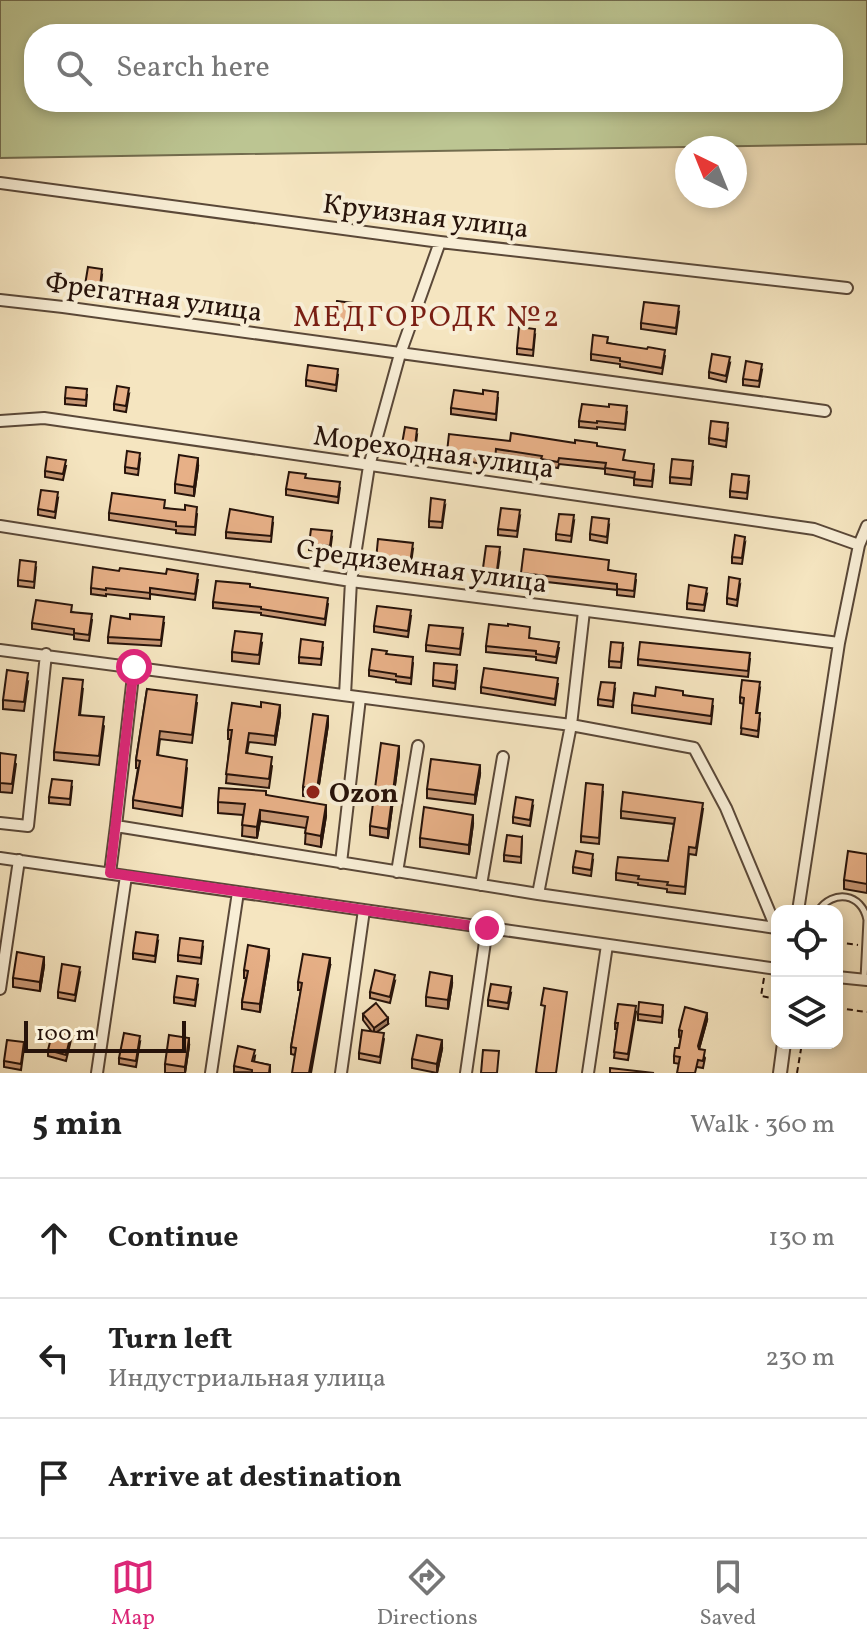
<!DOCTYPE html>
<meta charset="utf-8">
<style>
:root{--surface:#fff;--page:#f2f2f2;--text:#222;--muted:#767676;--line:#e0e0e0;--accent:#db2777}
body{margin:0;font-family:Vollkorn,serif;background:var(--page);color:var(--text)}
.controls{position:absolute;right:24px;bottom:24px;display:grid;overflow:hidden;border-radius:16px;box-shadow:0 4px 12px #0003}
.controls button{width:72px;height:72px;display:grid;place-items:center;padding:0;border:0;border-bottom:2px solid var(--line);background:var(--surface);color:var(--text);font:40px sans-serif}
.compass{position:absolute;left:675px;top:136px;width:72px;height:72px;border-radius:50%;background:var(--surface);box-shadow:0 4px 12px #0003;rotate:317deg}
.scale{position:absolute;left:24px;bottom:20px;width:162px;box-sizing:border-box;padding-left:8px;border:4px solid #27130a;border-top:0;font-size:22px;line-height:28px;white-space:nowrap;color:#27130a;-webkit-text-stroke:6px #f8eed6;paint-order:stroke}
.stop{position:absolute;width:24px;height:24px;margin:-18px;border:6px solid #db2777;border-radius:50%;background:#fff}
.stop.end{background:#db2777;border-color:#fff;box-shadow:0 2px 8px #0008}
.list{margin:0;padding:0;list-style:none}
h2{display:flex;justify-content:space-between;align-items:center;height:104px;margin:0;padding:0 32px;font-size:34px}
h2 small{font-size:26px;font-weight:400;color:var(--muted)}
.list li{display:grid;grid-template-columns:52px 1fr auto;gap:24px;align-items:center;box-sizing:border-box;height:120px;padding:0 32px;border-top:2px solid var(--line)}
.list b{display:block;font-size:30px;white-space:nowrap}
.list p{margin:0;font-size:26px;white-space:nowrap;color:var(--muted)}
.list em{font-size:26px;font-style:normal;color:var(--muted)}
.icon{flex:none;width:44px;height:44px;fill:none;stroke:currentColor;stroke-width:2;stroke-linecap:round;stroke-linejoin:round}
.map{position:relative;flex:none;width:867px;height:1073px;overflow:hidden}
.search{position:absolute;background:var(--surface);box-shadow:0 4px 12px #0003;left:24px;right:24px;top:24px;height:88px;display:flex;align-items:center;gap:20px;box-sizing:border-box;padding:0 28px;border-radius:32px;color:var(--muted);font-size:30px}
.sheet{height:464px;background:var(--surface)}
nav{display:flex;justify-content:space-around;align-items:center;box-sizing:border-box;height:112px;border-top:2px solid var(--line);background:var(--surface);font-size:22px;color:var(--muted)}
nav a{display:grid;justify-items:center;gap:4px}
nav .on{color:var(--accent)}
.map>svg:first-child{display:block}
</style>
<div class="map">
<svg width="867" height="1073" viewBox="0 0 867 1073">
<rect width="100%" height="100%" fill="#f5e5c0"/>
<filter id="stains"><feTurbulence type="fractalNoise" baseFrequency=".0025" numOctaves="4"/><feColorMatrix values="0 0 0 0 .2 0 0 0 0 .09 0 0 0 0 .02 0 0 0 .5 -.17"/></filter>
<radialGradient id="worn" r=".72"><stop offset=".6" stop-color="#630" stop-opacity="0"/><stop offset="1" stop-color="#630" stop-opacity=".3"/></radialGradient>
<path fill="#bcc592" stroke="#726c4e" stroke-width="2" fill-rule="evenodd" d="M0,0H867V144L0,158ZM34,34H833V102H34Z"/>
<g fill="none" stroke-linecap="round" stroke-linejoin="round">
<defs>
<path id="service" d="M818,911C833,889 862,893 867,920L864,979"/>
<path id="minor" d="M0,183L440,242L847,288
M0,300L63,307L825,411
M0,421L44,418L814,529L859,545
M0,526L351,581L839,643
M584,611L571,725L538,894L776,928
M0,650L571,725L694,748L726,808L777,930
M345,695L351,581L369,466L400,354L440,242
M0,823L28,826L46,654
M116,826L134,667
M0,858L777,969
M341,863L360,698
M397,872L418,746
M110,873L116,826L538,894
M481,885L503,757
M798,911L839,643L859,545L867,526
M837,977L867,980
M0,989L19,860
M97,1073L126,876
M211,1073L238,892
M341,1073L364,910
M466,1073L487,928
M588,1073L607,945"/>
<path id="tertiary" d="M780,1073L784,1043"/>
</defs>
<use href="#service" stroke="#5a4838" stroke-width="9"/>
<use href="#minor" stroke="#5a4838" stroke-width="14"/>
<use href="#tertiary" stroke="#5a4838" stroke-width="16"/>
<path stroke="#27130a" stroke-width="2" stroke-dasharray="6 4" stroke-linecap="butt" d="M837,942L858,945
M764,978L761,996L777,999
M837,1008L867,1012
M797,1073L802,1043"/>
<use href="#service" stroke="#f8eed6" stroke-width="5"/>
<use href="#minor" stroke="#f8eed6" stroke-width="10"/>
<use href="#tertiary" stroke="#f8eed6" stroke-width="12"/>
</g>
<path fill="#c79774" stroke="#27130a" stroke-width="2" d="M102,275L100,293L85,291V285Z
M362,310L359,328L334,327V321Z
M679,312L676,334L641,329V323Z
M535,335L533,356L517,354V348Z
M608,343L665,356L662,374L620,367V364L591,360V354Z
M730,363L726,382L709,378V372Z
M762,370L759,387L743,385V379Z
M338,375L336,391L306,386V380Z
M129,394L126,412L114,410V404Z
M87,395L86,406L65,404V398Z
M498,398L496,420L451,414V408Z
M627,412L625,430L597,427V429L579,427V421Z
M728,429L726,447L709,444V438Z
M417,435L415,452L402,450V444Z
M510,441L597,446L624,460L654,470L652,487L634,485V478L605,474V469L559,464L558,468L541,465V462L496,455L495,466L447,458V452Z
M140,459L138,475L125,473V467Z
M66,466L63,480L45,477V471Z
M198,467L194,496L175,493V484Z
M693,467L691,485L670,483V477Z
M305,478L340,488L338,503L286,495V489Z
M749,482L747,499L730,497V491Z
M58,498L55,518L38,515V509Z
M445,506L442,528L429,527V521Z
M165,508L197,514L195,535L176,533V530L109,520V513Z
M520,516L517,537L498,535V529Z
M574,521L571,542L556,540V534Z
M273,523L271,542L226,538V532Z
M609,525L607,543L590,540V534Z
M332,537L330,552L309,550V544Z
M745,543L742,564L732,563V557Z
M413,549L410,570L376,566V560Z
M500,553L497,576L483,574V568Z
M36,568L34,588L18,586V580Z
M609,570L636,580L634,597L617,595V590L521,579V573Z
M198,580L195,600L150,594V599L106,594V596L91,594V588Z
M740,585L737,606L727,604V598Z
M250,587L328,604L325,625L261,615V613L213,608V602Z
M707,594L704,611L687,609V603Z
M72,612L92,620L89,641L74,639V635L32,629V623Z
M411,616L408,637L374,632V626Z
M164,623L161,646L108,643V637Z
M463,634L460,655L426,651V645Z
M529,638L559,648L556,663L536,660V657L486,652V646Z
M262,643L259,664L232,661V652Z
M323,648L321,665L299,663V657Z
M623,649L621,668L609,667V661Z
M386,654L413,663L411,684L396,682V680L369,676V670Z
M638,659H750L748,677L638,665Z
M457,671L455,689L433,686V680Z
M28,682L24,711L3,709V700Z
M558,684L555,705L481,693V687Z
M83,688L80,715L104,726L99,765L54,760V752Z
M760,688L757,713L760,719L758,737L741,734L744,704L740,703V697Z
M147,689L197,703L192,743L160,739L158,755L187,768L182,816L133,808V800L138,768H136V760Z
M615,689L613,707L598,705V699Z
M683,695L713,706L711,724L632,713V705L655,696Z
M280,714L275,745L249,742L247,753L272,766L269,788L226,783L230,739H228V730Z
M328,725L317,798L303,796V787Z
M0,753L16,764L12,793L0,792Z
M399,755L388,838L370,835V826Z
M480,774L475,804L427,798V789Z
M72,787L70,805L49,803V797Z
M603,791L599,844L581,842V836Z
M266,795L326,816L321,847L305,844L306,828L260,821L257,838L242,836L243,815L218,813V802Z
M533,806L530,826L513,823V817Z
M703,809L696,855L689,854L685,894L667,892V889L638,885V883L616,880V873L641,860L668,861L674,824L621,818V811Z
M473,824L469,854L420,847V838Z
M522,837L521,863L504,861V855Z
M867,854V893L844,889V880Z
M593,860L591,876L573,873V867Z
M158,941L155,962L133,959V953Z
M203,947L201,964L178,961V955Z
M269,957L260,1012L242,1009V1002L246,978H244V970Z
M44,966L40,991L13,987V978Z
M330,966L295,1055L291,1054V1047L301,990H298V982Z
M80,973L75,1001L58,998V992Z
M395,981L390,1003L370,998V992Z
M452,984L448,1009L426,1006V997Z
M198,985L195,1006L174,1003V997Z
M511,993L508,1009L488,1006V1000Z
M663,1011L662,1023L638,1020V1014Z
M636,1012L628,1060L614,1058L617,1029H615V1023Z
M363,1014L388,1024L376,1032L384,1039L380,1063L359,1059V1053L372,1032L363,1020Z
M707,1020L699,1049L705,1058L703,1068L674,1063V1056L679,1048L681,1038L679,1037V1030Z
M71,1040L66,1061L48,1056V1050Z
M140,1042L136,1067L119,1064V1058Z
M189,1046L185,1073H165V1064Z
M24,1048L21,1070L4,1067V1061Z
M442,1049L437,1073L412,1068V1059Z
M255,1056L254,1062L270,1065V1073L234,1072V1066Z"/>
<path fill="#a27b5e" stroke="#27130a" stroke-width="2" d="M198,458V467L194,496V487Z
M280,705V714L275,745V736Z
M328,716V725L317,798V789Z
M399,746V755L388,838V829Z
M480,765V774L475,804V795Z
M326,805V816L321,847V836Z
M260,810V821L257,838V827Z
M473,815V824L469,854V845Z
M269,949V957L260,1012V1004Z
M44,957V966L40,991V982Z
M330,958V966L311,1073H309Z
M452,976V984L448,1009V1000Z
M707,1013V1020L698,1053V1046Z
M388,1018V1024L374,1034V1028Z
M189,1038V1046L185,1073V1067Z
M442,1040V1049L437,1073V1064Z"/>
<path fill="#e7b087" stroke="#27130a" stroke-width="2" d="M88,267L102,269L100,287L85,285Z
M337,301L362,304L359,322L334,321Z
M644,302L679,306L676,328L641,323Z
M519,327L535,329L533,350L517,348Z
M593,335L608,337L607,343L647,349L648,347L665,350L662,368L620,361V358L591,354Z
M712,354L730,357L726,376L709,372Z
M746,361L762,364L759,381L743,379Z
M308,365L338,369L336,385L306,380Z
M117,386L129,388L126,406L114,404Z
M66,387L87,389L86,400L65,398Z
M454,390L483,394V390L498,392L496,414L451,408Z
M582,404L609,407V404L627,406L625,424L597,421V423L579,421Z
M711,421L728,423L726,441L709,438Z
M405,427L417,429L415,446L402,444Z
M511,433L575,443V440L597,443V446L625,450L623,460L654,464L652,481L634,479L635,472L605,468L606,463L559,458L558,462L541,459L542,456L496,449L495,460L447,452L449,434L510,441Z
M127,451L140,453L138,469L125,467Z
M179,455L198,458L194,487L175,484Z
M47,457L66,460L63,474L45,471Z
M672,459L693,461L691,479L670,477Z
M289,472L306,474L305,478L340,482L338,497L286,489Z
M732,474L749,476L747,493L730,491Z
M41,490L58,492L55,512L38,509Z
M112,493L165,500L164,508L185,510V505L197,507L195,527L176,526V522L109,513Z
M431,498L445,500L442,522L429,521Z
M501,508L520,510L517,531L498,529Z
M230,509L273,517L271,536L226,532Z
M559,514L574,515L571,536L556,534Z
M592,517L609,519L607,537L590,534Z
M311,529L332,531L330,546L309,544Z
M735,535L745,537L742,558L732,557Z
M378,539L413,543L410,564L376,560Z
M486,546L500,547L497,570L483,568Z
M524,549L609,560L608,570L636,574L634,591L617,589V584L521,573Z
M20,560L36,562L34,582L18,580Z
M93,567L119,571L120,568L166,574L167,569L198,574L195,594L150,588V593L106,588V590L91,588Z
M729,577L740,579L737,600L727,598Z
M216,581L250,584V587L328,598L325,619L261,609V607L213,602Z
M689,585L707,588L704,605L687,603Z
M36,600L72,605L71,612L92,614L89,635L74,633V629L32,623Z
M377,606L411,610L408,631L374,626Z
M130,614L164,617L161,640L108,637L111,616L130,619Z
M489,624L508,626V624L530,627L529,638L559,642L556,657L536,654V651L486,646Z
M429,625L463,628L460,649L426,645Z
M235,631L262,634L259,655L232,652Z
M301,639L323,642L321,659L299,657Z
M611,642L623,643L621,662L609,661Z
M640,642L750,653L748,671L638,659Z
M372,649L387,651L386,654L413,657L411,678L396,676V674L369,670Z
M434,663L457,665L455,683L433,680Z
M484,668L558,678L555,699L481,687Z
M7,670L28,673L24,702L3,700Z
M63,678L83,680L79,715L104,717L99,756L54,752Z
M742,680L760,682L756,713H760L758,731L741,728L744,698L740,697Z
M601,682L615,683L613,701L598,699Z
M656,687L683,691V695L713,699L711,716L632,705L634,693L655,696Z
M147,689L197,695L192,735L160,731L157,755L187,760L182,808L133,800L140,761L136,760Z
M261,702L280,705L275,736L249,733L246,753L272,757L269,779L226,774L232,730H228L232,703L261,707Z
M313,714L328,716L317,789L303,787Z
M381,743L399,746L388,829L370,826Z
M0,753L16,755L12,784L0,783Z
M431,759L480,765L475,795L427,789Z
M52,779L72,781L70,799L49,797Z
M586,783L603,785L599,838L581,836Z
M219,788L266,791V795L326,805L321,836L305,833L308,817L260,810L257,827L242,825L245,804L218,802Z
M623,792L703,803L696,848L689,847L685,887L667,885L668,882L638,879L639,876L616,873L618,857L668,861L675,818L621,811Z
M516,797L533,800L530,820L513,817Z
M424,807L473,815L469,845L420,838Z
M507,835L522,837L521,857L504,855Z
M576,851L593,854L591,870L573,867Z
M848,851L867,854V884L844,880Z
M136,932L158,935L155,956L133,953Z
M180,938L203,941L201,958L178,955Z
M248,945L269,949L260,1004L242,1002L248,971L244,970Z
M17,952L44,957L40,982L13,978Z
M303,954L330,958L309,1073H292L296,1048L291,1047L302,983L298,982Z
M62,964L80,967L75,995L58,992Z
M375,970L395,975L390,997L370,992Z
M430,972L452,976L448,1000L426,997Z
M177,976L198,979L195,1000L174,997Z
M491,984L511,987L508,1003L488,1000Z
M544,988L567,992L556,1073H538L536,1072L545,1006L541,1005Z
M639,1002L663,1005L662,1017L638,1014Z
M376,1003L388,1018L374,1028L363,1014Z
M618,1004L636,1006L628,1054L614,1052L618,1023H615Z
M685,1007L707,1013L698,1046L699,1049L705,1050L703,1061L698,1060L695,1073H677L680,1057L674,1056L675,1048H679L682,1031L679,1030Z
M53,1030L71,1034L66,1055L48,1050Z
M362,1030L384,1033L380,1057L359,1053Z
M124,1033L140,1036L136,1061L119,1058Z
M169,1035L189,1038L185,1067L165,1064Z
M417,1035L442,1040L437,1064L412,1059Z
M7,1040L24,1042L21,1064L4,1061Z
M238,1046L255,1050L252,1061L270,1065L269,1073H252V1070L234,1066Z
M483,1050L499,1051L497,1073H481Z
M610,1068L654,1073H610Z"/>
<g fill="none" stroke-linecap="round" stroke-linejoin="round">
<path stroke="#db2777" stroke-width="10" d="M134,667L110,873L487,928"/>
</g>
<circle fill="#8f2418" stroke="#f8eed6" stroke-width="3" cx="313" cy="792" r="8"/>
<g text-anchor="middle" stroke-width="8" stroke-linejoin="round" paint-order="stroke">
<g font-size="28" fill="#27130a" stroke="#f8eed6">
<text transform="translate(426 215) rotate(7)" y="10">Круизная улица</text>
<text transform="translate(154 296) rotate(8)" y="10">Фрегатная улица</text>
<text transform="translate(434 451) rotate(8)" y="10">Мореходная улица</text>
<text transform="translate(422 565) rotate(8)" y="10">Средиземная улица</text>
</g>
<g font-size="28" font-weight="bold" fill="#27130a" stroke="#f8eed6" text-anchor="start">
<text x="329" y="802">Ozon</text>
</g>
<g font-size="30" letter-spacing="2" fill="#7a1f14" stroke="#f8eed6">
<text x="427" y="326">МЕДГОРОДК №2</text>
</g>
</g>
<rect width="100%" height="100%" filter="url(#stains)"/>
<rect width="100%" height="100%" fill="url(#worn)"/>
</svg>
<div class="controls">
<button><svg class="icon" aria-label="locate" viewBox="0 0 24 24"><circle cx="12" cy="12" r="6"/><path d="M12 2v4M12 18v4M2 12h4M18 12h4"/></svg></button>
<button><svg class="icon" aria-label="layers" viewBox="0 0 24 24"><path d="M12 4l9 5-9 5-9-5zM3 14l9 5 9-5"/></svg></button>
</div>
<svg class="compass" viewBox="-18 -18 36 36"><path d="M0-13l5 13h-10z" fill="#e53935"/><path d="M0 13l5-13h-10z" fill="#767676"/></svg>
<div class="scale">100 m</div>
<div class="stop" style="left:134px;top:667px"></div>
<div class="stop end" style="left:487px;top:928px"></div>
<div class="search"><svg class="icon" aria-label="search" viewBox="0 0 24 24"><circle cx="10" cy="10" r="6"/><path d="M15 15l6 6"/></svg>Search here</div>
</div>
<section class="sheet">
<h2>5 min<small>Walk · 360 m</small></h2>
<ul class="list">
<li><svg class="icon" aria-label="ahead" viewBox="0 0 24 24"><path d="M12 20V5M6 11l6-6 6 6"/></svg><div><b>Continue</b></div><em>130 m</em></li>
<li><svg class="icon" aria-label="left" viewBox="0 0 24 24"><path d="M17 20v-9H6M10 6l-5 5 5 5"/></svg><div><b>Turn left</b><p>Индустриальная улица</p></div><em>230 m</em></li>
<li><svg class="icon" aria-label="arrive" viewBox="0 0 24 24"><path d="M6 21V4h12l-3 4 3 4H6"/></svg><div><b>Arrive at destination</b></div></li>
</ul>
</section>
<nav>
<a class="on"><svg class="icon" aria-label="map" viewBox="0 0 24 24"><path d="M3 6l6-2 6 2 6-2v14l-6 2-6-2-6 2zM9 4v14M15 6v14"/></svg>Map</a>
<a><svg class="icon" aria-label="directions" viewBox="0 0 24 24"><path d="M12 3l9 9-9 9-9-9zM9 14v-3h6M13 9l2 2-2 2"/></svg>Directions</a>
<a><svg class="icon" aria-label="saved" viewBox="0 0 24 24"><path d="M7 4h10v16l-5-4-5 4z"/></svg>Saved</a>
</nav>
